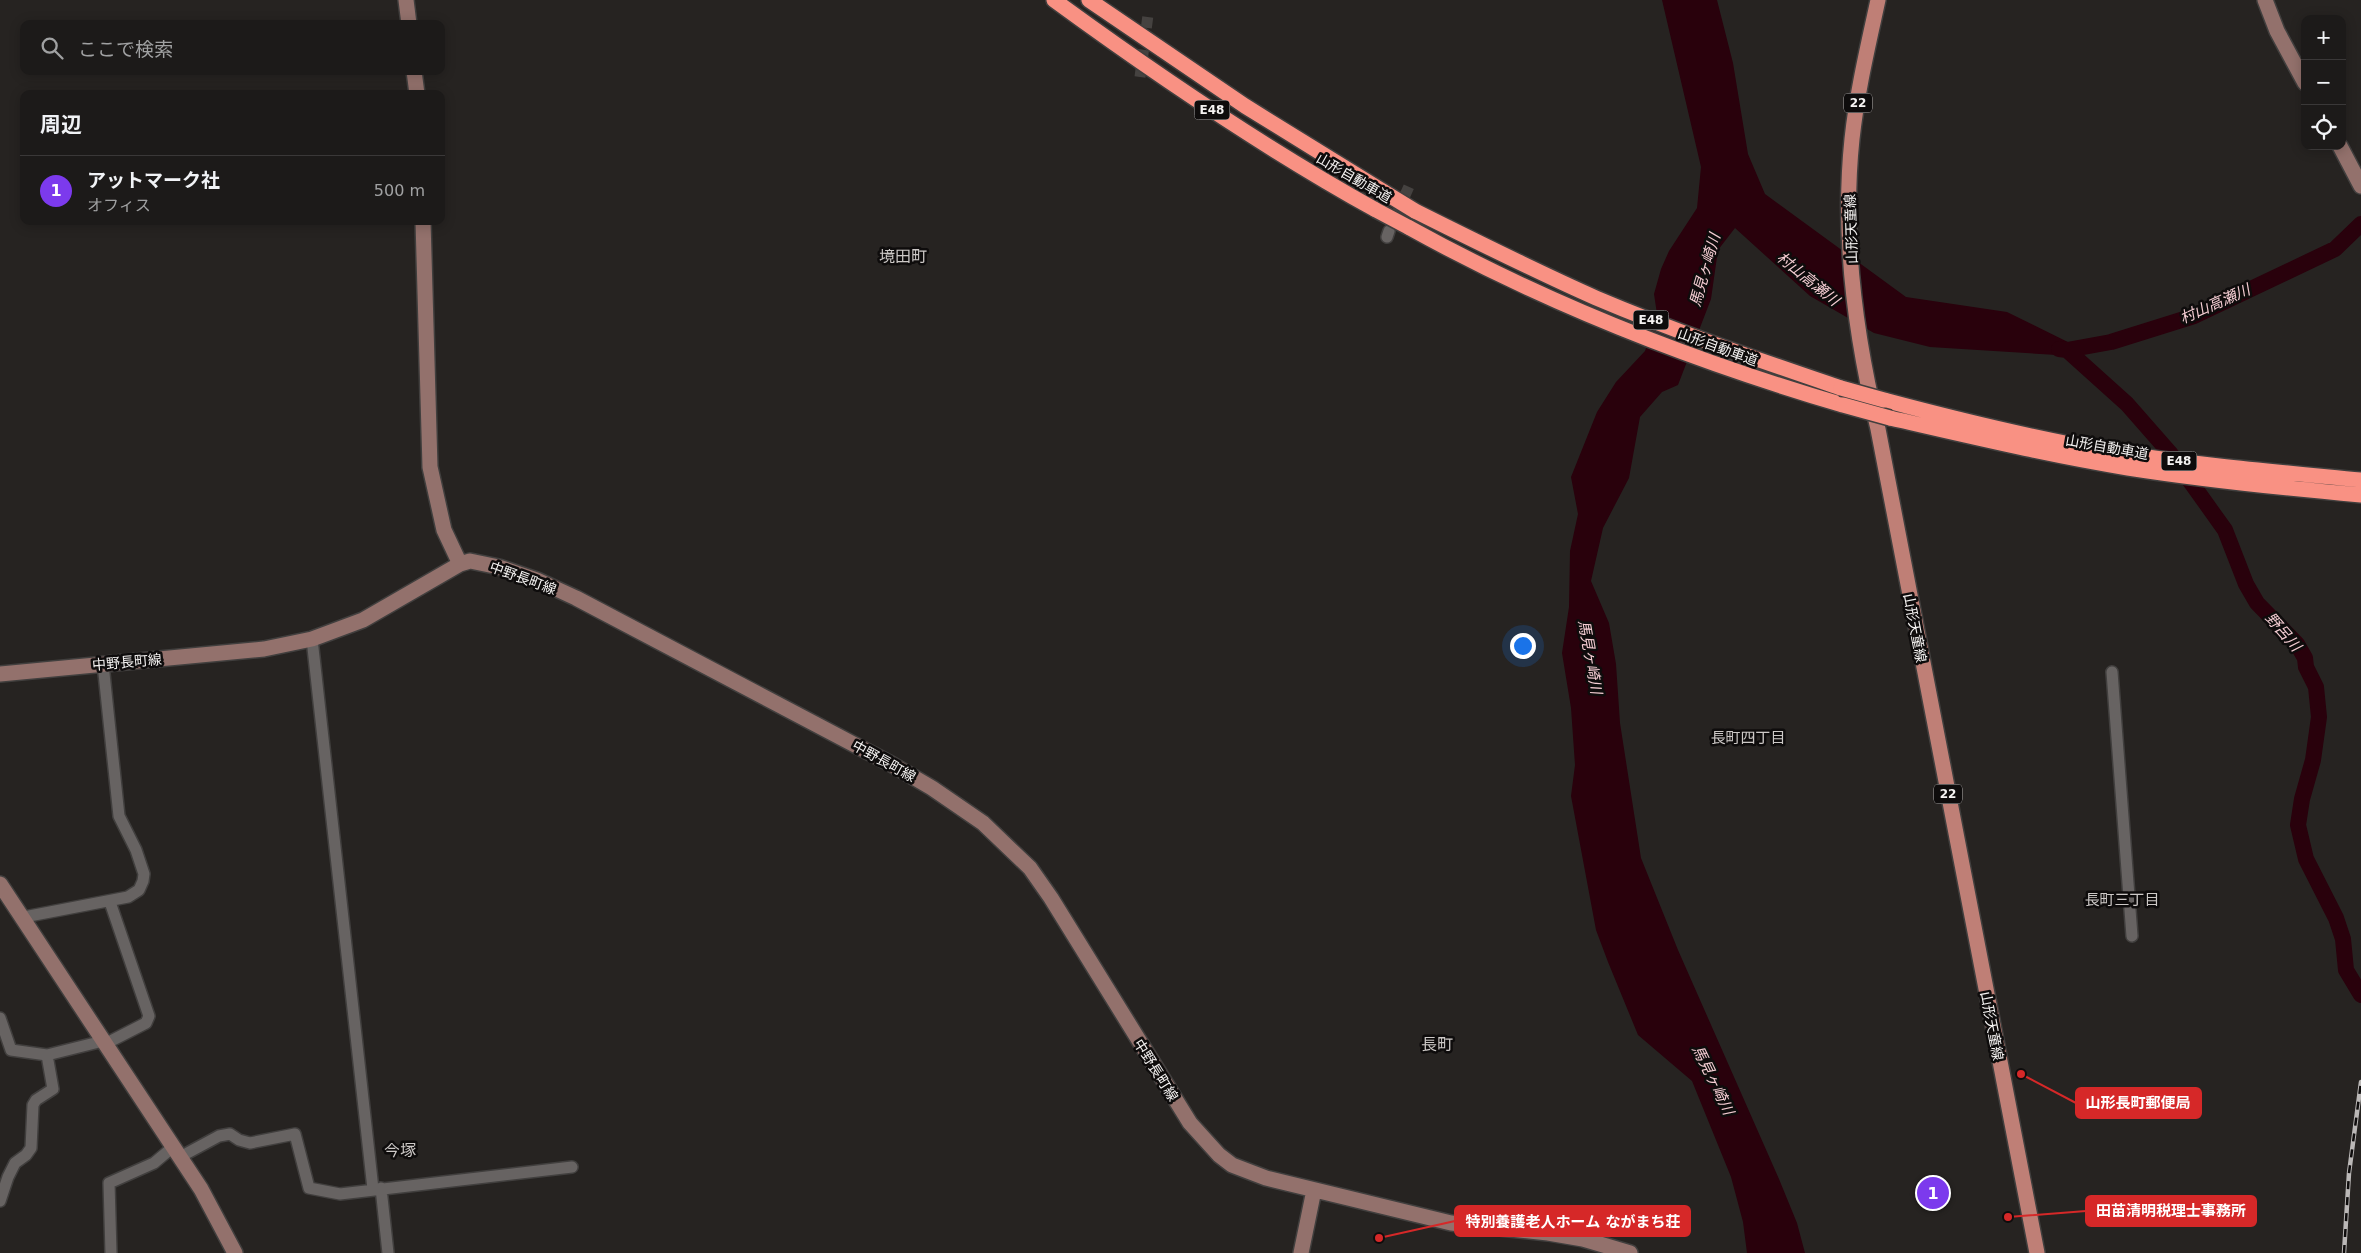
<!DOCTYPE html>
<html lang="ja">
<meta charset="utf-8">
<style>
:root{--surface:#1c1a19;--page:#252322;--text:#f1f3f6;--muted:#a0a1a2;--line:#3a3838;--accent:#7c3aed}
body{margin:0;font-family:"DejaVu Sans","Noto Sans JP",sans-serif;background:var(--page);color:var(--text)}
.controls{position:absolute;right:15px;top:15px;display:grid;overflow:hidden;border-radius:10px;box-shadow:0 2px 12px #0003}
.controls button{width:45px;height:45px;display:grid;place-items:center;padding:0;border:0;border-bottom:1px solid var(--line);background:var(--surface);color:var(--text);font:25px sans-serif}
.you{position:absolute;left:1522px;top:645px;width:18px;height:18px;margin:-12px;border:4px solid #fff;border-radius:50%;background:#1a73e8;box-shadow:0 0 0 8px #1a73e833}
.badge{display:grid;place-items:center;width:32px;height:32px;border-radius:50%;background:var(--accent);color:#fff;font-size:16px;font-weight:700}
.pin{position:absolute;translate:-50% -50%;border:2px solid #fff;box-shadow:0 1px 5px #0006}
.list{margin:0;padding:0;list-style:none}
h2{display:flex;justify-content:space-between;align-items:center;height:65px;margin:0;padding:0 20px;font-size:21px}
h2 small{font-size:16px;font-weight:400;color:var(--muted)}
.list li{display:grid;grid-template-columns:32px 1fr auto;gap:15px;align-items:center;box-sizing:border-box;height:70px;padding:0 20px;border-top:1px solid var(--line)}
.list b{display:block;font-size:19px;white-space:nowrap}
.list p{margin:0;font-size:16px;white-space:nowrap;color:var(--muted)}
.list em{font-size:16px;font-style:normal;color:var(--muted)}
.icon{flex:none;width:28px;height:28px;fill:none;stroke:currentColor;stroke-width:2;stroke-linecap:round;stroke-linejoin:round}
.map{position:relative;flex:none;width:2361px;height:1253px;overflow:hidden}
.search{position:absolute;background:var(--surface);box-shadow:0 2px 12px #0003;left:20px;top:20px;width:425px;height:55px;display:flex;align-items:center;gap:12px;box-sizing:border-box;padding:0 18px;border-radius:10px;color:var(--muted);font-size:19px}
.panel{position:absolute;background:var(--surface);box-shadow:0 2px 12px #0003;left:20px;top:90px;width:425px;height:135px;border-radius:10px}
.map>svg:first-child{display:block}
</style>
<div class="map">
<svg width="2361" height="1253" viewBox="0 0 2361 1253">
<rect width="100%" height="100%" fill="#262321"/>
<path fill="#29010c" d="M1662,0H1717L1733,63L1748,154L1765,194L1906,297L2007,312L2080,348L2073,356L1930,347L1874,333L1810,296L1735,228L1718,250L1711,299L1678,385L1662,392L1640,417L1629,478L1603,528L1591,581L1609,623L1616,664L1620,723L1641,858L1678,950L1779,1179L1797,1223L1805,1253H1747L1743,1222L1731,1177L1692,1081L1638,1035L1608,962L1596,930L1571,796L1575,765L1571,708L1562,653L1569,607L1570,551L1578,514L1571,477L1597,412L1616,382L1645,351L1657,314L1654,294L1661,269L1669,251L1697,208L1701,167Z"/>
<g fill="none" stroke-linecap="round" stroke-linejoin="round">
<path stroke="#29010c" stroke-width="16" d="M2059,349L2067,350L2111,342L2194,316L2335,249L2361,224
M2067,350L2127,404L2170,453L2225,530L2246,584L2257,603L2297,644L2305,658L2306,667L2316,687L2319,717L2313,760L2302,799L2298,825L2306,859L2336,918L2343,939L2346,970L2361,995"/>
<path stroke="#454240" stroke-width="11" stroke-dasharray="11 5.5" stroke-linecap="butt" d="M1140,77L1148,15
M1391,227L1410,184"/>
<defs>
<path id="street" d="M1387,237L1389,231
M312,639L373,1189
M2112,672L2132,936
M24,917L128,897L139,890L143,881L144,874L136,850L119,816L103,664
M0,1018L11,1050L47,1055L103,1041
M105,1044L146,1023L149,1016L110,902
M180,1157L219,1136L230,1134L239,1140L250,1143L295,1134L309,1188L340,1194L572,1167
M381,1188L388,1253
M0,1201L8,1177L15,1163L26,1155L31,1148L33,1105L36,1100L53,1089L47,1055
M111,1253L109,1183L154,1163L173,1147"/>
<path id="secondary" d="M406,0L409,24
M2265,0L2277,31L2305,83
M414,71L417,94
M2340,146L2361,186
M423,221L430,467L444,530L460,564
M0,674L264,649L312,639L363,620L460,564L470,561L499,567L537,580L576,598L891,764L932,788L983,823L1030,868L1051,898L1190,1123L1219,1155L1232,1165L1266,1178L1451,1223L1548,1233L1583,1239L1630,1253
M0,884L201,1189L235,1253
M1301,1253L1314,1190"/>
<path id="primary" d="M1878,0C1868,46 1857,92 1852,139C1842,235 1855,335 1878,429L2037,1253"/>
<path id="highway" d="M1054,0C1158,76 1264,148 1376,210
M1089,0L1245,106L1384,192
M1415,211C1475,241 1535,271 1596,298C1676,332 1759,360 1841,388
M1408,227C1545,303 1693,361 1843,405
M1884,400C1959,420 2036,439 2113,452C2195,465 2278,472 2361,480
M1890,418C1969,436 2048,455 2128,468C2205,480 2283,488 2361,495"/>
</defs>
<use href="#street" stroke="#413f3e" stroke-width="14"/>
<use href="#secondary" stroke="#413f3e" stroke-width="18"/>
<use href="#primary" stroke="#413f3e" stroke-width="18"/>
<use href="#highway" stroke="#413f3e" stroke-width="18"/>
<use href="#street" stroke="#676362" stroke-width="11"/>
<use href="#secondary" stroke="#93716c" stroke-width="15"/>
<use href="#primary" stroke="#bf7f76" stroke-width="15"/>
<use href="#highway" stroke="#f99183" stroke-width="15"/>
<defs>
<path id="rail" d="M2344,1253L2349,1173L2361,1082"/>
</defs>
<use href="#rail" stroke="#bbb8b7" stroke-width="4.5"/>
<use href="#rail" stroke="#0e0c0c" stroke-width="2.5" stroke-dasharray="8" stroke-linecap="butt"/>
<defs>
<path id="highway-bridge" d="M1384,192L1415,211
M1376,210L1408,227
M1841,388L1884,400
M1843,405L1890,418"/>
</defs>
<use href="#highway-bridge" stroke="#413f3e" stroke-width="18" stroke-linecap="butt"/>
<use href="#highway-bridge" stroke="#f99183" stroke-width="15"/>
</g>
<g text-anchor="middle" stroke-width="5" stroke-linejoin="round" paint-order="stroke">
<g fill="#0e0c0c" stroke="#afadac" stroke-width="1">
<rect x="1844" y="93.5" width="28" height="19" rx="4"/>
<rect x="1194.5" y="100.5" width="35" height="19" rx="4"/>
<rect x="1633.5" y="310.5" width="35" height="19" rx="4"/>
<rect x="2161.5" y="451.5" width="35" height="19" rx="4"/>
<rect x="1934" y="784.5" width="28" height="19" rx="4"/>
</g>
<g font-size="12" font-weight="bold" fill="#f4f2f1">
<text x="1858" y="107">22</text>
<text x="1212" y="114">E48</text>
<text x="1651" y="324">E48</text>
<text x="2179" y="465">E48</text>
<text x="1948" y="798">22</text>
</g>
<g font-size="14" fill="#f4f2f1" stroke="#0e0c0c">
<text transform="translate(1354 178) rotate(30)" y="5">山形自動車道</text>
<text transform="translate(1851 229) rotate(-92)" y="5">山形天童線</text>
<text transform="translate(1718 347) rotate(20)" y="5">山形自動車道</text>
<text transform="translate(2107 447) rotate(10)" y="5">山形自動車道</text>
<text transform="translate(523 578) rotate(20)" y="5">中野長町線</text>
<text transform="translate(1915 628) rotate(79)" y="5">山形天童線</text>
<text transform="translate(127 662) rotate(-5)" y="5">中野長町線</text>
<text transform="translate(884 761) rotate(29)" y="5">中野長町線</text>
<text transform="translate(1992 1026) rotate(79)" y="5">山形天童線</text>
<text transform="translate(1156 1070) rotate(58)" y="5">中野長町線</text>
</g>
<g font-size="15" font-style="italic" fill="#f6ced4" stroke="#0e0c0c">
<text transform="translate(1705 270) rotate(-74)" y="5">馬見ヶ崎川</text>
<text transform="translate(1808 279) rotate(39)" y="5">村山高瀬川</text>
<text transform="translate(2215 304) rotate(-24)" y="5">村山高瀬川</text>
<text transform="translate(2283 632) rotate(49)" y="5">野呂川</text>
<text transform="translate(1590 657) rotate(80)" y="5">馬見ヶ崎川</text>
<text transform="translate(1713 1080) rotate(64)" y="5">馬見ヶ崎川</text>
</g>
<g font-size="15" fill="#cdc9c7" stroke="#0e0c0c">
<text x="1748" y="743">長町四丁目</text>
<text x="2122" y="905">長町三丁目</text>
</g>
<g font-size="16" fill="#cdc9c7" stroke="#0e0c0c">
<text x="903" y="262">境田町</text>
<text x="1437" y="1050">長町</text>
<text x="400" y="1156">今塚</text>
</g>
</g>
<path fill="none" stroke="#d62828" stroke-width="2" d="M2021 1074L2076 1103M2008 1217L2086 1211M1379 1238L1455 1221"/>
<g fill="#d62828" stroke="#0e0c0c" stroke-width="2">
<circle cx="2021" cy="1074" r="5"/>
<circle cx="2008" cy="1217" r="5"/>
<circle cx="1379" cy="1238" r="5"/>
</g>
<g fill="#d62828" stroke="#d62828" stroke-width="2">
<rect x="2076" y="1088" width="125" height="30" rx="5"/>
<rect x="2086" y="1196" width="170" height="30" rx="5"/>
<rect x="1455" y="1206" width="235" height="30" rx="5"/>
</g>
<g font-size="15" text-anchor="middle" font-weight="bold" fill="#fff">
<text x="2138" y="1108">山形長町郵便局</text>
<text x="2171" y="1216">田苗清明税理士事務所</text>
<text x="1573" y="1227">特別養護老人ホーム ながまち荘</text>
</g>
</svg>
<div class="controls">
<button>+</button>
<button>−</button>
<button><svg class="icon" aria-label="locate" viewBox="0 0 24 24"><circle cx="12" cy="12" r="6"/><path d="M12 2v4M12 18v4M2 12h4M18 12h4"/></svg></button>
</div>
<div class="you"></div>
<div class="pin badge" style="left:1933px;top:1193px">1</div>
<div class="search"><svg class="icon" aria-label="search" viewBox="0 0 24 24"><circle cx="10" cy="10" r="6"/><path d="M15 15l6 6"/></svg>ここで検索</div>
<section class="panel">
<h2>周辺<small></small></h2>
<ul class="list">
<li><span class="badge">1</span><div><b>アットマーク社</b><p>オフィス</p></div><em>500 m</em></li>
</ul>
</section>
</div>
